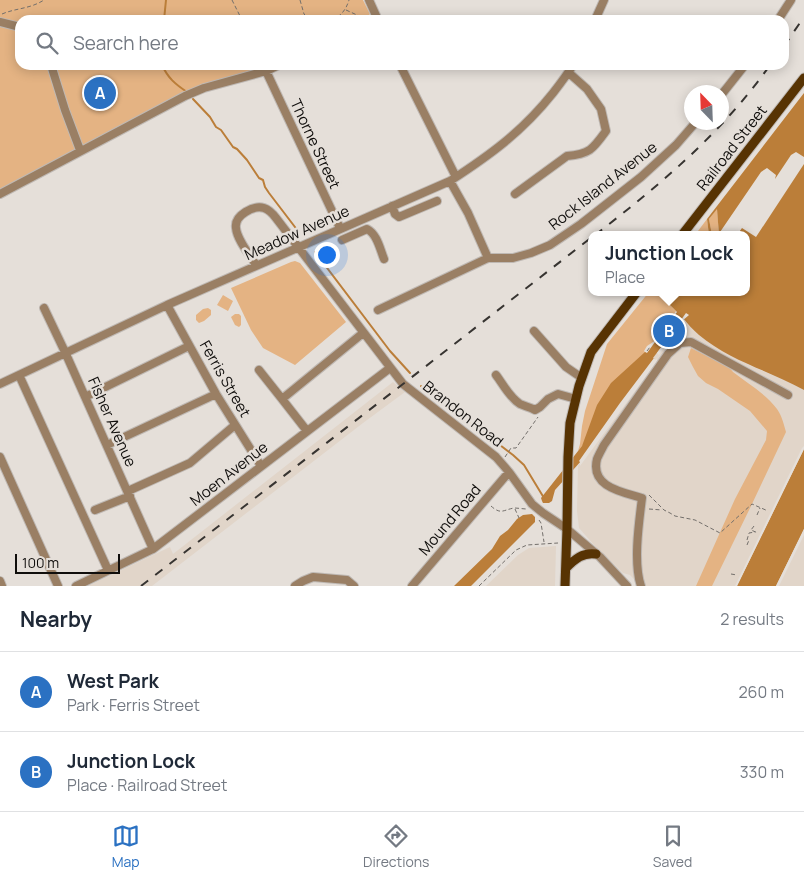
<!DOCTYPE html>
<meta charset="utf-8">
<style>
:root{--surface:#fff;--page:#f6f6f7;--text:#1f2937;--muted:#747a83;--line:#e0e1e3;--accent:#2b71c2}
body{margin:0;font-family:Manrope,sans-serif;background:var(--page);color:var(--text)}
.compass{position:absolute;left:684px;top:85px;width:45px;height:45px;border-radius:50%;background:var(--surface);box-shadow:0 2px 12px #0003;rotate:337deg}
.scale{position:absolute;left:15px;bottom:12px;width:105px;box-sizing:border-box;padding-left:5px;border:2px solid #100e0c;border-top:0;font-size:14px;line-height:18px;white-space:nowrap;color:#100e0c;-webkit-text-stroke:4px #e5dfd9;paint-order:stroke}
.you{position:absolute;left:326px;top:254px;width:18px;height:18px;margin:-12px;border:4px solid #fff;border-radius:50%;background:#1a73e8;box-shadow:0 0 0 8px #1a73e833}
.badge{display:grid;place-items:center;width:32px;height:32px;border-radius:50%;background:var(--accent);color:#fff;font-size:16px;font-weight:700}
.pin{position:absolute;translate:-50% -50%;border:2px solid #fff;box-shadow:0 1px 5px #0006}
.popup{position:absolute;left:588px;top:231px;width:162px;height:65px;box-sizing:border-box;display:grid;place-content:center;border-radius:10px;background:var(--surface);filter:drop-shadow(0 1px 4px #0005);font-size:16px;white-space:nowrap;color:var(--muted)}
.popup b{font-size:19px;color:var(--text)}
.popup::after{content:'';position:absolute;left:50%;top:100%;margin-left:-10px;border:10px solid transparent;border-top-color:var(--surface)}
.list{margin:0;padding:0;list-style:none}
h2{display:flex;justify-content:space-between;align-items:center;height:65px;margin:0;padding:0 20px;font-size:21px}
h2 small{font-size:16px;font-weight:400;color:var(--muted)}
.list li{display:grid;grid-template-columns:32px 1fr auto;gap:15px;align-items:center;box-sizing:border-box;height:80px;padding:0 20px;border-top:1px solid var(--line)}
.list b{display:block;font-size:19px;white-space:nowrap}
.list p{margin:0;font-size:16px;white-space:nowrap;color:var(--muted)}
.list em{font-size:16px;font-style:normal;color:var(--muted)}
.icon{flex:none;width:28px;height:28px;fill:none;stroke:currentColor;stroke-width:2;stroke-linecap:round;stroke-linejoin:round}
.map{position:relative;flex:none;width:804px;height:586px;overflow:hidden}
.search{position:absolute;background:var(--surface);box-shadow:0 2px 12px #0003;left:15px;right:15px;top:15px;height:55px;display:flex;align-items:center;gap:12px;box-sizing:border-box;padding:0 18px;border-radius:15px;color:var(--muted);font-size:19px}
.sheet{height:225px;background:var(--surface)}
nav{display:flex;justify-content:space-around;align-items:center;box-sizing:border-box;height:70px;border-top:1px solid var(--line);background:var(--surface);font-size:14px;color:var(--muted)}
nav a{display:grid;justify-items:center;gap:2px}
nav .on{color:var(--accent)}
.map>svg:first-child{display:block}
</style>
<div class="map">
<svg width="804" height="586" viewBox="0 0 804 586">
<rect width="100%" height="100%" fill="#e5dfd9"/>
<path fill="#e1d5c9" d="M683,318L699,335L715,346L751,366L789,382L804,390V449L737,586H640L630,575L623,573L594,545L579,528L577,511L578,466L653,358Z
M393,382L405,392L363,423L152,586H88L170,547L173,554Z
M804,529V586H776Z
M556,546L555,586H486L518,555L529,548Z"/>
<path fill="#e4b383" d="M0,0H363L370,14L364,20H20V65H271L246,72L153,113L0,190Z
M717,208L719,235H712L709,219Z
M707,219L709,235H695Z
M295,261L300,263L346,322L295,365L263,348L251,330L231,288L291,262Z
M649,292H657L676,311L656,340L647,346L644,351L647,354V369L578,451L580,444L582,426L585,411L607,344Z
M223,295L233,301L228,311L217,305Z
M208,308L211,310V315L204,321L199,323L196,320V315L203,309Z
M235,314H239L241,316V325L239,327L235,325L231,317Z
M691,348L729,367L733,372C747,383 766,394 777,409C782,416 784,425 786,432L752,504L712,586H696L735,499L766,440L767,431L750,411L718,389L706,383L698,376L693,367L688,357Z"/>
<path fill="#bb7e39" d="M804,93V390C770,371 730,361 699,335C693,330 688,324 683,318L653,358L655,359L582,460L555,490L552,501L549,503H543L542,501L541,498L582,446L597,405L611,383L645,352L647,353L677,312L657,292H658L662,296L663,292H746V235H719L717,209L709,219L712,235H709L707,219Z
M804,449V529L776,586H737Z
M532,514L535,517V522L471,586H454L492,549L500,536L508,530L517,519L523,515Z"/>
<path fill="#e5dfd9" d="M796,152L804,157V164L756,237L742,228L737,235H718L761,172L767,168L776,175L775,179L791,155Z
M686,313L689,315L681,322L659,355L657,353Z
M654,358L656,360L657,358V361L580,466V462L579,461L620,403Z
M804,446V449L737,586H735L802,448Z
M804,529V535L779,586H776Z"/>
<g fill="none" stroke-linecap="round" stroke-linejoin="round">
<path stroke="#bb7e39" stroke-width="2" d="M164,20L166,0
M162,65C168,78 175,84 187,92
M193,99L210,117L216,127L221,130L233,147L237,149L247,160L259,178L263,180L265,187L269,193L298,231
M315,252L390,351L410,373
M421,386L450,409L466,419L513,455L524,465L544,498"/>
<defs>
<path id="minor" d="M369,0L378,20
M595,20L604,0
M778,20L791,0
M0,22L20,27
M51,65L65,110L80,150
M400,65L456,177
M266,71L340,228
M722,94L745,65
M450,181L468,213L488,258
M0,194L185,96L204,88L266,71L279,65
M515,194L567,156C590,154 593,149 606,131L601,109L587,89L569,73
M392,206L395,214L399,217L437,201
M342,240L367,229C377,234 380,249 384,259
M256,265C250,255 237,240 236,228C234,215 254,205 264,208C270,210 273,214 276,218L403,384L496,457L509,472L532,504L543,513L567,529L600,557L627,586
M167,305L216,394L261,466
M44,308L65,352L153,549
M378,310L488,258H513L531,253L550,245L581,224L641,177L676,145L696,122
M534,331L566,367L582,378
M259,370L282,399L363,333
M19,375L108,570
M496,375C503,384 509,397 520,404C524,406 530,407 535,410L540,407L548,399L558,394L576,399
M0,384L167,305L450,181C490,155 522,132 553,93C560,84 567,75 573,65
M85,397L189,346
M282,399L307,431
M107,445L216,394
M0,457L58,586
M128,491L190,463L235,425
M95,510L130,496
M0,581L2,586
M76,586L153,549L390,368
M295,586L303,581L313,577L347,580L354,586
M412,586L509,472
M641,586C633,563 639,522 642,498C622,492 590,487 597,459C599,454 602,449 604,445L668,354L680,343L691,342L788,395"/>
<path id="major" d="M682,235L804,78
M566,568C575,559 583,552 596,554
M565,586L567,529L568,457L570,423L579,386L591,352L637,292"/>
</defs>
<use href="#minor" stroke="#bfb9b4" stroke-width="10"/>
<use href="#major" stroke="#bfb9b4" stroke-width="11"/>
<path stroke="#736f6b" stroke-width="1" stroke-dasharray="4 2.5" stroke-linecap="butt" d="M232,0L242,20
M300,0L304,14L310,20
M346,10L357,15L364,20
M2,14C16,8 30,9 44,0
M332,20C341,16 346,10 349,0
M647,351L650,347
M505,457L511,448H516L538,417
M649,495L664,510L670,513L675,516L695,520L720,533L752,504L768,511
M491,506C501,515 503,510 514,508C518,508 523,509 527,509
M515,509L519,518
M649,509L662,510
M757,515L760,508
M539,520L541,523L544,542
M754,526L751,530L758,533
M747,540L749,533L755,532
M747,545L749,540H748
M731,574L737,575
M479,586L516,550L527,545L558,543"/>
<use href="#minor" stroke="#9a7f64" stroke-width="8"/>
<use href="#major" stroke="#573303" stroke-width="9"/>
<path stroke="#373431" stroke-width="2" stroke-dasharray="9 9" stroke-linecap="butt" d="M784,46L804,17
M595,235C660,185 723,132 770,65
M141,586L403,384L592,237"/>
</g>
<g text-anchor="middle" stroke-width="5" stroke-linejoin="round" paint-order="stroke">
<g font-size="15" fill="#100e0c" stroke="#e5dfd9">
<text transform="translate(315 144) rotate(65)" y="5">Thorne Street</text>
<text transform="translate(732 148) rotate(-52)" y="5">Railroad Street</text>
<text transform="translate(603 186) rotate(-38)" y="5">Rock Island Avenue</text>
<text transform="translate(297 233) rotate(-24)" y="5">Meadow Avenue</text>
<text transform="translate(225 379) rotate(60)" y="5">Ferris Street</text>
<text transform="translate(463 414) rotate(38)" y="5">Brandon Road</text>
<text transform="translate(112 422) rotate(66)" y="5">Fisher Avenue</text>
<text transform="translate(229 474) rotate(-38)" y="5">Moen Avenue</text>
<text transform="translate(450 520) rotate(-50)" y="5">Mound Road</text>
</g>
</g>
</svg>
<svg class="compass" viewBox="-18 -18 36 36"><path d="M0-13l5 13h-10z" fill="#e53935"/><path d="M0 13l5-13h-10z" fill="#747a83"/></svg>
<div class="scale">100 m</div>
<div class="you"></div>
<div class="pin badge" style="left:100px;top:93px">A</div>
<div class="pin badge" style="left:669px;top:331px">B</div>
<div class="popup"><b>Junction Lock</b>Place</div>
<div class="search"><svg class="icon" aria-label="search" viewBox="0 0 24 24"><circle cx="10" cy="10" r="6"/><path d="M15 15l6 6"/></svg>Search here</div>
</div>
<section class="sheet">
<h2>Nearby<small>2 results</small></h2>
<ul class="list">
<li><span class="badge">A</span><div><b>West Park</b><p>Park · Ferris Street</p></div><em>260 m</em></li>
<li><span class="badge">B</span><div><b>Junction Lock</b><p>Place · Railroad Street</p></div><em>330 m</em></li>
</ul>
</section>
<nav>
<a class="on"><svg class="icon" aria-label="map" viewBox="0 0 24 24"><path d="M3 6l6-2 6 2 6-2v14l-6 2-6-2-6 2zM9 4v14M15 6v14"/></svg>Map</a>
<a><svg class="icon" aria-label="directions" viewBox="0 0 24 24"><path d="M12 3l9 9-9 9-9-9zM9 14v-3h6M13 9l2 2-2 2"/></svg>Directions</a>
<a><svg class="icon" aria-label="saved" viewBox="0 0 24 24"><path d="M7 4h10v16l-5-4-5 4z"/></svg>Saved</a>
</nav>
